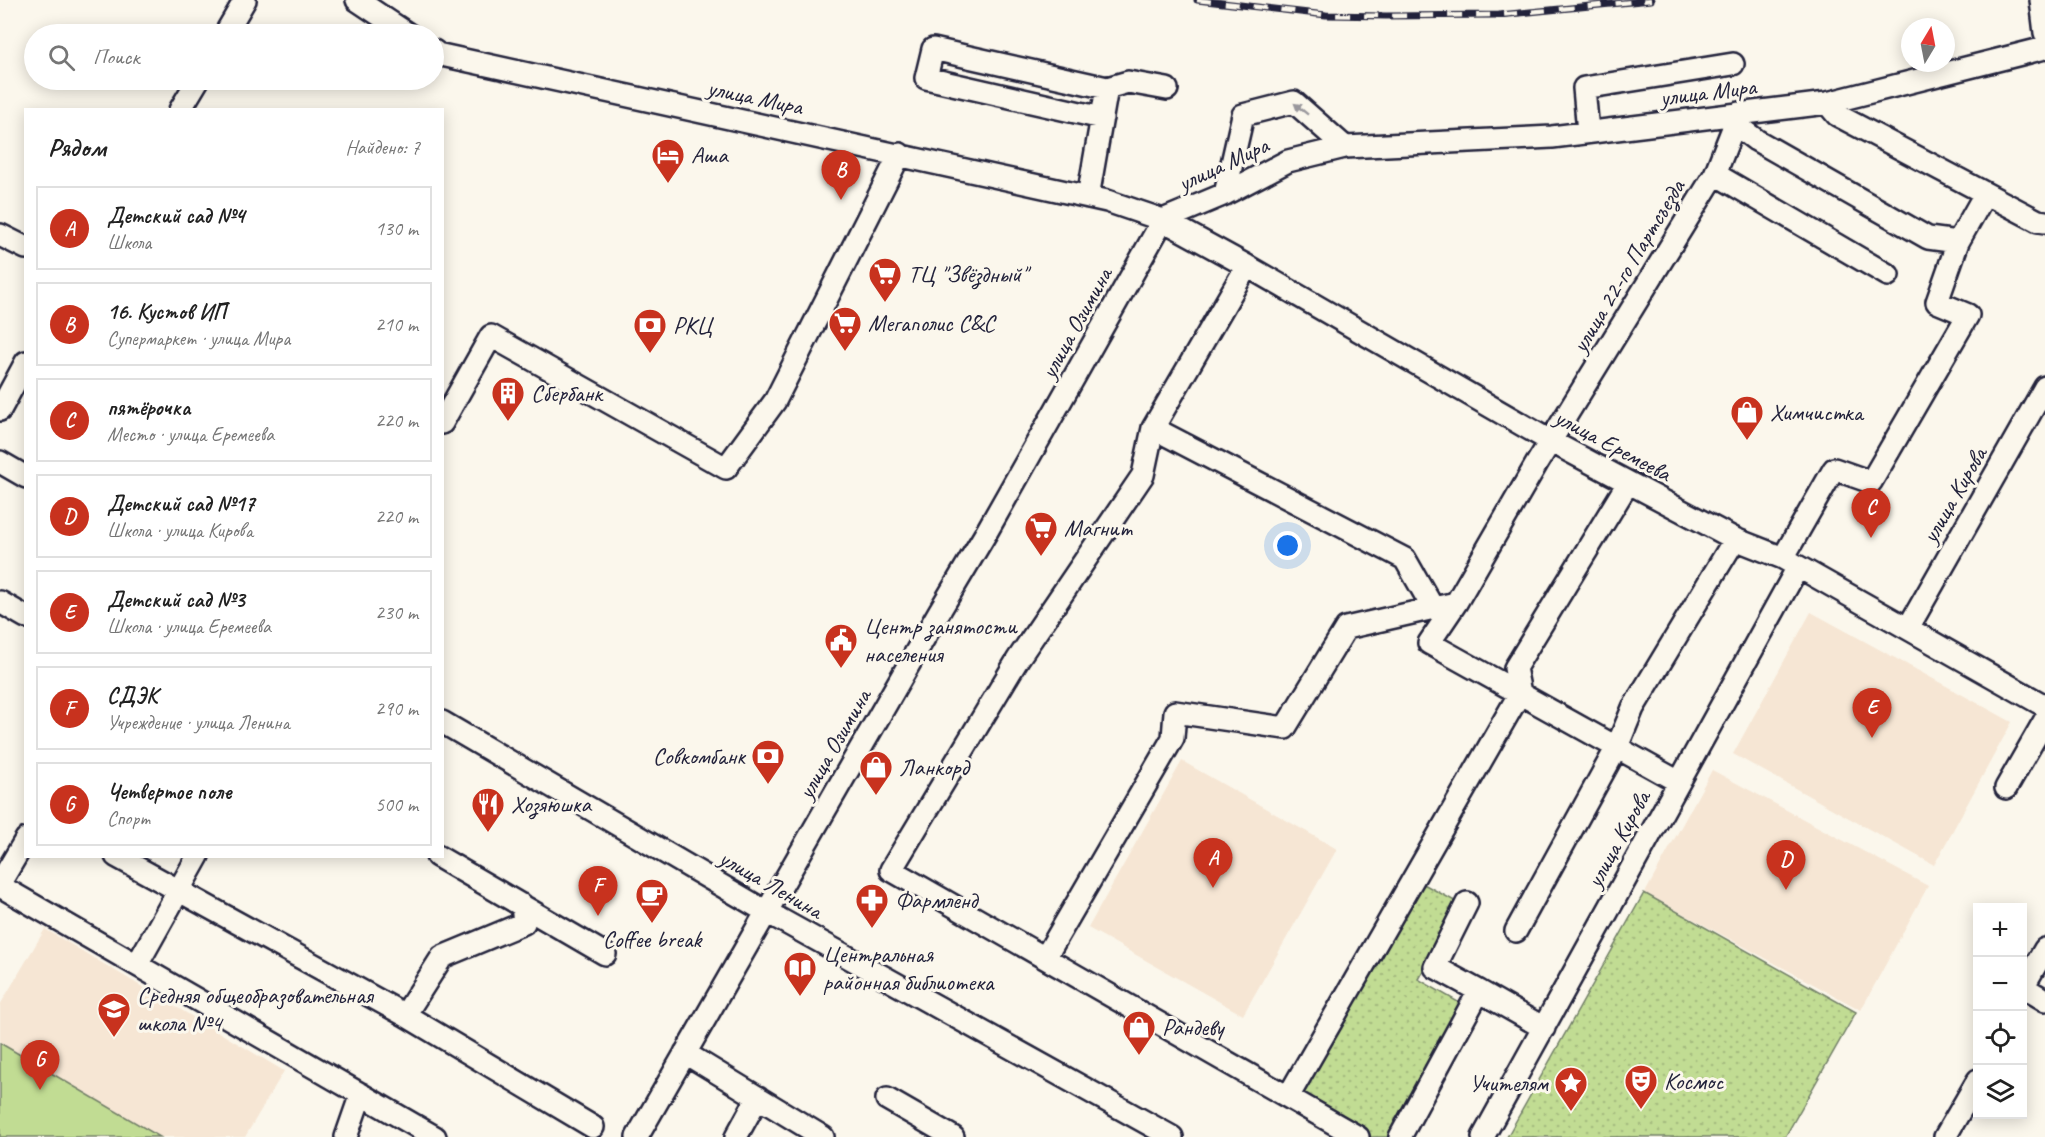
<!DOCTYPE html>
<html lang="ru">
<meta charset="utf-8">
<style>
:root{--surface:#fff;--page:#f6f6f6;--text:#222;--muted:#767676;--line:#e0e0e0;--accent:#c8321e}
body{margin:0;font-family:Caveat,sans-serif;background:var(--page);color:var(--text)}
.controls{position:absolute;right:18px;bottom:18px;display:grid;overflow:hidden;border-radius:0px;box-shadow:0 3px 15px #0003}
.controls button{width:54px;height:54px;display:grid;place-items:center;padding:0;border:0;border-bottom:2px solid var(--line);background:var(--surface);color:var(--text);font:30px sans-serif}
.compass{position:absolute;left:1901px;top:18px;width:54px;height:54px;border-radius:50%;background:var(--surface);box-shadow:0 3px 15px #0003;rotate:10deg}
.you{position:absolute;left:1288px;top:546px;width:21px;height:21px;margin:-15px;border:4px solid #fff;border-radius:50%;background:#1a73e8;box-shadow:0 0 0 9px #1a73e833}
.badge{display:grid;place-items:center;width:39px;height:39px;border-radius:50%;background:var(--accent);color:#fff;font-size:20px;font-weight:700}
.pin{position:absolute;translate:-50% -50px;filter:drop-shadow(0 2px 3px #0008)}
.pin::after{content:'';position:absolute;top:32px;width:21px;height:18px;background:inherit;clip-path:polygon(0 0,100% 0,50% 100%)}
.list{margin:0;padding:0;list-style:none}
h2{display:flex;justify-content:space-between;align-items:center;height:78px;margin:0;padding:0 24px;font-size:26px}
h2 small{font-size:20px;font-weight:400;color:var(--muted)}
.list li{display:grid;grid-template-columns:39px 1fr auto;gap:18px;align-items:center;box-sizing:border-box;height:84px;margin:0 12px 12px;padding:0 12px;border:2px solid var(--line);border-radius:0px}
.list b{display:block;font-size:22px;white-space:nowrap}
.list p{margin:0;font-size:20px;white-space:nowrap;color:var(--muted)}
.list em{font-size:20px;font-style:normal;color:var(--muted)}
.icon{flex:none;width:33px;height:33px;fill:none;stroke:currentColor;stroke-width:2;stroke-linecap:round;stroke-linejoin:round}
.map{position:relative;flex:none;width:2045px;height:1137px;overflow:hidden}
.search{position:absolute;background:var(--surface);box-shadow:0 3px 15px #0003;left:24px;top:24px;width:420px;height:66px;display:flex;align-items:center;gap:15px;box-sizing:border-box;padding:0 21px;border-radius:33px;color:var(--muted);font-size:22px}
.panel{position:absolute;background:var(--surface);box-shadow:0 3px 15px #0003;left:24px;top:108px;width:420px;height:750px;border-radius:0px}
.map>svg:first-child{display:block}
</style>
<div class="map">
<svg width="2045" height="1137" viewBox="0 0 2045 1137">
<defs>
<pattern id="green-dots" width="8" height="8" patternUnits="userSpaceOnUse" patternTransform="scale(1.5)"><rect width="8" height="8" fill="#c1dc93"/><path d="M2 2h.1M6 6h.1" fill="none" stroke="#a6bc80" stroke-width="1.8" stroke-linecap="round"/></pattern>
</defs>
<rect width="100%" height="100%" fill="#fbf7ec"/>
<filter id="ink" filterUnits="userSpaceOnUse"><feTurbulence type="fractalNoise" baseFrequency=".0167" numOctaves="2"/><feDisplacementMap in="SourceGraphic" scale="12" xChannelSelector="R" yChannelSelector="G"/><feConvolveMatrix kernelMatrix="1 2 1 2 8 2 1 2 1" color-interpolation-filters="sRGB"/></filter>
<g filter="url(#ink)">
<path fill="#f6e6d4" d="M1811,612L2012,722L1934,865L1733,754Z
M1182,761L1337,849L1243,1015L1088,928Z
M1712,770L1928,886L1861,1010L1645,893Z
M45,929L284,1071L245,1137H0V1005Z"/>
<path fill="url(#green-dots)" stroke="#727f67" stroke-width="1.5" d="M1420,882L1462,905L1418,979L1465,1006L1393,1137H1362L1295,1099Z
M1644,893L1856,1012L1785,1137H1507Z"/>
<path fill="#c1dc93" stroke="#727f67" stroke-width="1.5" d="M0,1043L160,1137H0Z"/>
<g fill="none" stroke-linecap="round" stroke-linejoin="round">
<defs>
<path id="minor" d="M357,0L408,34
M2041,0L2045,33
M225,34L245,0
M434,51L437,54L1107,201L1163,220L1247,266L1552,442L1735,539L1783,558L2045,706
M1107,88L1128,82L1167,89
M1827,103L1837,115L2038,221L2045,222
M180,110L198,80
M1736,125L1756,140L1928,238L1958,242
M1588,132L1584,88L1733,64
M1715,174L1888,275
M1225,194L1243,115L1294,102L1345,147
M1088,197L1107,88L933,49L926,78L1102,118
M1163,220L1225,194L1288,161L1345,147L1552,137L1827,103L2045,48
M0,235L26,248
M1247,266L1153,428L1143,475L1018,659L891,870L1358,1137
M0,410L26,362
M442,423L491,336L726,468L775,401L900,154
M1153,428L1405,559L1433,608
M0,462L26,477
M1783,558L1834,469L1871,482L1968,315L1937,302L1958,242L1985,194
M0,602L26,617
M1908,628L2045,387
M442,722L765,911L1172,1137
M1679,782L1429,643L1456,603L1537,463L1715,174L1739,113
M2006,788L2045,720
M116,856L405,1015
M437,856L605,954
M0,883L26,839
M0,886L435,1137
M1467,903L1435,967L1479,991
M522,905L524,923L442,957L405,1015L593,1127
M1516,931L1617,747L1633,708L1735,539
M2045,949L2023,987L2045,1000
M1045,958L1173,738L1175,712L1285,728L1346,628L1456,603
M137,965L198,856
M685,1053L823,1137
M1288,1097L1520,693L1515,668L1628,483
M887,1099L953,1137
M346,1137L361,1094
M637,1137L939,612L986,533L1163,220
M736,1137L758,1097
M1400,1137L1479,991L1544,1028
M1483,1137L1798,567
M1945,1137L1978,1080"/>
</defs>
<use href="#minor" stroke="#22223b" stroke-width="26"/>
<use href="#minor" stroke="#fbf7ec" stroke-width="21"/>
<defs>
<path id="rail" d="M1197,0L1326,15L1386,16L1499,15L1651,0"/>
</defs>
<use href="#rail" stroke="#22223b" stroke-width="7"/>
<use href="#rail" stroke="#fbf7ec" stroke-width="4.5" stroke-dasharray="14" stroke-linecap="butt"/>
</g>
<defs><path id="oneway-solid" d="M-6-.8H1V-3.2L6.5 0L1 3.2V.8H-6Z" transform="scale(1.5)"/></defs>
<use fill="#99979c" href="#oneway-solid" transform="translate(1301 109) rotate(-141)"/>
</g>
<defs>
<symbol id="hotel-pin" viewBox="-11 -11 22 30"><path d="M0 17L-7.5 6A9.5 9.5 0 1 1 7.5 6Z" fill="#c8321e" stroke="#fbf7ec"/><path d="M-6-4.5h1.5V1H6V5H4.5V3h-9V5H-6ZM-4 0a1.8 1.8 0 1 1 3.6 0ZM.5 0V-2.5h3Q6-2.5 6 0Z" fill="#fff"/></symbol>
<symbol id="supermarket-pin" viewBox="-11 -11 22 30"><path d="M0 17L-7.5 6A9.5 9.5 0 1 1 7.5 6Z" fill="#c8321e" stroke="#fbf7ec"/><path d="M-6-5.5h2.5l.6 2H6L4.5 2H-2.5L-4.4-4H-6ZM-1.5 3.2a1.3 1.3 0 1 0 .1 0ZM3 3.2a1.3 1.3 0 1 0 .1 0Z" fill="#fff"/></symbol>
<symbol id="bank-pin" viewBox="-11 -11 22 30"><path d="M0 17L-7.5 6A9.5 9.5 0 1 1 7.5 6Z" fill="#c8321e" stroke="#fbf7ec"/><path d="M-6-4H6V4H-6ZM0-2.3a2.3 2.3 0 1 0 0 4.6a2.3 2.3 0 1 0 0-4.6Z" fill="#fff"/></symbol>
<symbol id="building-pin" viewBox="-11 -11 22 30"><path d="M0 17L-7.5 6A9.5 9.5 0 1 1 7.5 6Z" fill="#c8321e" stroke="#fbf7ec"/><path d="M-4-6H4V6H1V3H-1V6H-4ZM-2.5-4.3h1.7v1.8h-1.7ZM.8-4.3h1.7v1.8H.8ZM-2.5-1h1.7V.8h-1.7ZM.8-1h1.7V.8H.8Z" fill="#fff"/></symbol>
<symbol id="shop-pin" viewBox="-11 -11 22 30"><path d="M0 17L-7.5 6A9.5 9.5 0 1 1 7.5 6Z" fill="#c8321e" stroke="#fbf7ec"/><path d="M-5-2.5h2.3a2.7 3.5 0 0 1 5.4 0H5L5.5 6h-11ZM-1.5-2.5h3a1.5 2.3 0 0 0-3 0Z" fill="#fff"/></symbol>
<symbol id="civic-pin" viewBox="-11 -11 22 30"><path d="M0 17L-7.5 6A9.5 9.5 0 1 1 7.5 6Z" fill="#c8321e" stroke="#fbf7ec"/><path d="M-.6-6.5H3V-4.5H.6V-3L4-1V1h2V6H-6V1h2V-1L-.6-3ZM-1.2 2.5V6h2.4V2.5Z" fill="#fff"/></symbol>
<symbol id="restaurant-pin" viewBox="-11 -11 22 30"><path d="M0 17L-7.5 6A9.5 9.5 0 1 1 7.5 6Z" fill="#c8321e" stroke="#fbf7ec"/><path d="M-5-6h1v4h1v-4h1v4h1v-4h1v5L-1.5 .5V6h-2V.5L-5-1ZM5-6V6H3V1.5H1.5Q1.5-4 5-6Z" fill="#fff"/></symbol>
<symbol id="cafe-pin" viewBox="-11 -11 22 30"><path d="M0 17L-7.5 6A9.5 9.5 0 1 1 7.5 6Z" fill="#c8321e" stroke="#fbf7ec"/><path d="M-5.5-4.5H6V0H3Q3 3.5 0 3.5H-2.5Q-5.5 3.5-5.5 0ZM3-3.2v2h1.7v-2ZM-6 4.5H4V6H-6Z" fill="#fff"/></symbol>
<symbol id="pharmacy-pin" viewBox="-11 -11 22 30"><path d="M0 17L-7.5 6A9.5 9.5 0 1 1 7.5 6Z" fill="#c8321e" stroke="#fbf7ec"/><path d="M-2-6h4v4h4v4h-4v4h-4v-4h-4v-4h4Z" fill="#fff"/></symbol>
<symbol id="library-pin" viewBox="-11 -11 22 30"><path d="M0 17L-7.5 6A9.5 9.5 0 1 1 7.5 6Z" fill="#c8321e" stroke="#fbf7ec"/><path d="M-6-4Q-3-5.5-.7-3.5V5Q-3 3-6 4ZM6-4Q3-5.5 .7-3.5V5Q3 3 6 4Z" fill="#fff"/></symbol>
<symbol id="school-pin" viewBox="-11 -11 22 30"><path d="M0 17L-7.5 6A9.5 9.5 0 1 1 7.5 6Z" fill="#c8321e" stroke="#fbf7ec"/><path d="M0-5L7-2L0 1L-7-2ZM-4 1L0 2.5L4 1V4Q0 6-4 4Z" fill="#fff"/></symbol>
<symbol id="theatre-pin" viewBox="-11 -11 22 30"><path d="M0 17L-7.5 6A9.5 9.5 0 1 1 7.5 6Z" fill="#c8321e" stroke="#fbf7ec"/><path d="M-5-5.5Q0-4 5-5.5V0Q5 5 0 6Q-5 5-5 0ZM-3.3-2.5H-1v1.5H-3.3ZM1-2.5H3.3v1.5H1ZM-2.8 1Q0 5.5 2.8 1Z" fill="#fff"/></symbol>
<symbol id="sight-pin" viewBox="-11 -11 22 30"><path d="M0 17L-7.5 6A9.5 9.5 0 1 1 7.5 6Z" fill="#c8321e" stroke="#fbf7ec"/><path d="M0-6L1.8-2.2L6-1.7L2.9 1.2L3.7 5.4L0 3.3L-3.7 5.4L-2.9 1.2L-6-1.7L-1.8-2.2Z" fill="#fff"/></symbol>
</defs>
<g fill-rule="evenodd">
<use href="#hotel-pin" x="649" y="136" width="38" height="52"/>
<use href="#supermarket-pin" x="866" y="255" width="38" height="52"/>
<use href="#supermarket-pin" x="826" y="304" width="38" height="52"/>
<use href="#bank-pin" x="631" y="306" width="38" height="52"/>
<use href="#building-pin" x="489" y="374" width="38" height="52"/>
<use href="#shop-pin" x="1728" y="393" width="38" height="52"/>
<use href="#supermarket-pin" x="1022" y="509" width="38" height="52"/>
<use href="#civic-pin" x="822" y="621" width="38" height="52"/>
<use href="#bank-pin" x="749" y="737" width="38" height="52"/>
<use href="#shop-pin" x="857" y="748" width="38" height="52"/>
<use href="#restaurant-pin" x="469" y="785" width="38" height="52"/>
<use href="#cafe-pin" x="633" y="876" width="38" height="52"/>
<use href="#pharmacy-pin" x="853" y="881" width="38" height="52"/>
<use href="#library-pin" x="781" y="949" width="38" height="52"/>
<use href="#school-pin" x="95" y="990" width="38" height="52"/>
<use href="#shop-pin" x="1120" y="1008" width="38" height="52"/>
<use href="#theatre-pin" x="1622" y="1062" width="38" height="52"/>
<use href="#sight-pin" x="1552" y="1064" width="38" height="52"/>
</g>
<g text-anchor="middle" stroke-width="6" stroke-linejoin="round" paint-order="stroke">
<g font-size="24" fill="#22223b" stroke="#fbf7ec">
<text transform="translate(1708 92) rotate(-7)" y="8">улица Мира</text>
<text transform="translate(755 97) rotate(12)" y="8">улица Мира</text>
<text transform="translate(1223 164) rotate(-25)" y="8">улица Мира</text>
<text transform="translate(1628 266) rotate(-59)" y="8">улица 22-го Партсъезда</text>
<text transform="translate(1076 323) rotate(-61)" y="8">улица Озимина</text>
<text transform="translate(1613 445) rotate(28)" y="8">улица Еремеева</text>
<text transform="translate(1954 495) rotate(-60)" y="8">улица Кирова</text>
<text transform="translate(834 744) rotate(-60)" y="8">улица Озимина</text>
<text transform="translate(1618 839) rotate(-61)" y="8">улица Кирова</text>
<text transform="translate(771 884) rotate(30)" y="8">улица Ленина</text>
</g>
<g font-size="24" fill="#22223b" stroke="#fbf7ec" text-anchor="start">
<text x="691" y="163">Аша</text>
<text x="908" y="282">ТЦ "Звёздный"</text>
<text x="868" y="331">Мегаполис C&amp;C</text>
<text x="673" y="333">РКЦ</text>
<text x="531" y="401">Сбербанк</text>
<text x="1770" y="420">Химчистка</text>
<text x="1064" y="536">Магнит</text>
<text x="864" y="634">Центр занятости<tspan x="864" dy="28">населения</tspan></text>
<text x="745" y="764" text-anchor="end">Совкомбанк</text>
<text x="899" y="775">Ланкорд</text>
<text x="511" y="812">Хозяюшка</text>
<text x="895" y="908">Фармленд</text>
<text x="652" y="947" text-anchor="middle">Coffee break</text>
<text x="823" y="962">Центральная<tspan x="823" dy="28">районная библиотека</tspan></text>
<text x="137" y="1003">Средняя общеобразовательная<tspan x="137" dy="28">школа №4</tspan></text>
<text x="1162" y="1035">Рандеву</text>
<text x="1664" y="1089">Космос</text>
<text x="1548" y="1091" text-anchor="end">Учителям</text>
</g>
</g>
</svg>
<div class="controls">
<button>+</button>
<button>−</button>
<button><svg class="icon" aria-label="locate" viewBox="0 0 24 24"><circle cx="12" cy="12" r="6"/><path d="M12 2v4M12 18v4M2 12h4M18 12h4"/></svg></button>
<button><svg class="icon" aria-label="layers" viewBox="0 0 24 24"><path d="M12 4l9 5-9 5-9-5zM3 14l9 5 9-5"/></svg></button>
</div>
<svg class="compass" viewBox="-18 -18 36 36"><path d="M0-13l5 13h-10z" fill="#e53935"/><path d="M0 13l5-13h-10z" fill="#767676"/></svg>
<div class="you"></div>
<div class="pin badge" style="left:1213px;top:888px">A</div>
<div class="pin badge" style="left:841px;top:200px">B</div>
<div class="pin badge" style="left:1871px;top:538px">C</div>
<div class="pin badge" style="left:1786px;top:890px">D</div>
<div class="pin badge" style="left:1872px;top:738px">E</div>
<div class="pin badge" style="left:598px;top:916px">F</div>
<div class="pin badge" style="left:40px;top:1090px">G</div>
<div class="search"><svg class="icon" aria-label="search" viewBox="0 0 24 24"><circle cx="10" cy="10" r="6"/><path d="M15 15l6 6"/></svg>Поиск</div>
<section class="panel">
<h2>Рядом<small>Найдено: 7</small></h2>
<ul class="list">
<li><span class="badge">A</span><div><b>Детский сад №4</b><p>Школа</p></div><em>130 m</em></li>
<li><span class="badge">B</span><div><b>16. Кустов ИП</b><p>Супермаркет · улица Мира</p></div><em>210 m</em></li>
<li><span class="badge">C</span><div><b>пятёрочка</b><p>Место · улица Еремеева</p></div><em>220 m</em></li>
<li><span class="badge">D</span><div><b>Детский сад №17</b><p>Школа · улица Кирова</p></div><em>220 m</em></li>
<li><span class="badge">E</span><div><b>Детский сад №3</b><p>Школа · улица Еремеева</p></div><em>230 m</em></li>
<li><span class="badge">F</span><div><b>СДЭК</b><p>Учреждение · улица Ленина</p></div><em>290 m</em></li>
<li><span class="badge">G</span><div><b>Четвертое поле</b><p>Спорт</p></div><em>500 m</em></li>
</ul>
</section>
</div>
